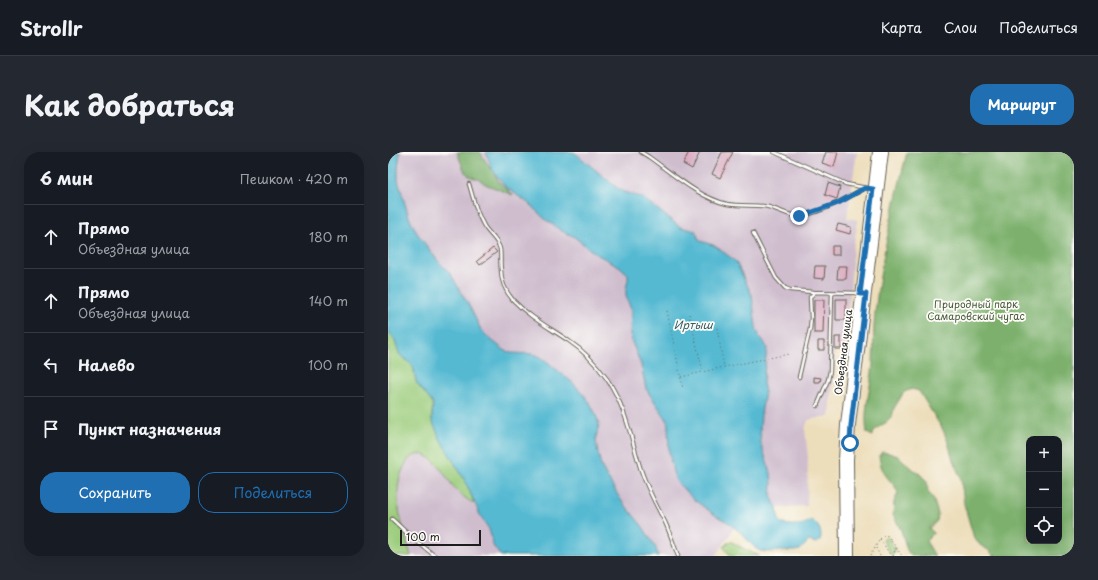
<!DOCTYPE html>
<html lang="ru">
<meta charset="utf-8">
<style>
:root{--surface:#171b24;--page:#242831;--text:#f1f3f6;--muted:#9ea1a6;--line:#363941;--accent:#1f6fb2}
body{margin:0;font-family:"Playpen Sans",sans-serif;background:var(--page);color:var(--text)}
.controls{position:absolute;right:12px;bottom:12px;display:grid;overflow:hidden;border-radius:8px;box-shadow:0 4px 16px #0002}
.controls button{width:36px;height:36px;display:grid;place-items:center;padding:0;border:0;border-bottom:1px solid var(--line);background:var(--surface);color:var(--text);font:20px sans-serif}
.scale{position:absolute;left:12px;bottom:10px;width:81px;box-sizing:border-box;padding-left:4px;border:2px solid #1c1c1c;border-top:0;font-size:11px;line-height:14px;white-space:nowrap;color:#1c1c1c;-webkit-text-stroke:3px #fdfcf7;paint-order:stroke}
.stop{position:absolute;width:12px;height:12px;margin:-9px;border:3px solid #1f6fb2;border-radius:50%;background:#fff}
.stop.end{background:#1f6fb2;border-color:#fff;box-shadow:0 1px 4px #0008}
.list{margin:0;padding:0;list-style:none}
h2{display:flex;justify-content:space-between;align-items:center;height:52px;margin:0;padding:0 16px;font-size:17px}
h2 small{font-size:13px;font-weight:400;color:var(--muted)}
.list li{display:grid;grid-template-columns:26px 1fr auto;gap:12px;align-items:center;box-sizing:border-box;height:64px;padding:0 16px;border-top:1px solid var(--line)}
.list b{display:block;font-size:15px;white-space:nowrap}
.list p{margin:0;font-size:13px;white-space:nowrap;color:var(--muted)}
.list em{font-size:13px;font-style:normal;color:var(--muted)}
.actions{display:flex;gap:8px;padding:12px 16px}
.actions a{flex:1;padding:9px 0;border:1px solid var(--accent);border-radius:16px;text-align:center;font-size:14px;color:var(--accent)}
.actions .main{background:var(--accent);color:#fff}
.icon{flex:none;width:22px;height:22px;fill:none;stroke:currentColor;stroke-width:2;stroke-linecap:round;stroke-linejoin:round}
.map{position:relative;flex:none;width:686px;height:404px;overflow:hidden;border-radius:16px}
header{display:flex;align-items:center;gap:24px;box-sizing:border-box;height:56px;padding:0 20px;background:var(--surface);border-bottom:1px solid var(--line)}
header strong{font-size:19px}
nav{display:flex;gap:22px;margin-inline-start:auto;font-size:14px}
.intro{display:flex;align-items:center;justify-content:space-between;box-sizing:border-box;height:96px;padding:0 24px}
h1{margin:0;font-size:28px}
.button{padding:10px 18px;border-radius:16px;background:var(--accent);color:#fff;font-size:14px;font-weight:700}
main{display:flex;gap:24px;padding:0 24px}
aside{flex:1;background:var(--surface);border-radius:16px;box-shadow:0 4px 16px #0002}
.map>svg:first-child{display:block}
</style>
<header>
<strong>Strollr</strong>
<nav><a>Карта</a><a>Слои</a><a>Поделиться</a></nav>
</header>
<div class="intro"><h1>Как добраться</h1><a class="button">Маршрут</a></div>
<main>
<aside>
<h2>6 мин<small>Пешком · 420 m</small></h2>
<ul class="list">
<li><svg class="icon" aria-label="ahead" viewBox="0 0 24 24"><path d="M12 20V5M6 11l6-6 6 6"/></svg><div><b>Прямо</b><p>Объездная улица</p></div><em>180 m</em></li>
<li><svg class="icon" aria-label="ahead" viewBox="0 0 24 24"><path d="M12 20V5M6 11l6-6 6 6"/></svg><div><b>Прямо</b><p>Объездная улица</p></div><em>140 m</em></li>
<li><svg class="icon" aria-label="left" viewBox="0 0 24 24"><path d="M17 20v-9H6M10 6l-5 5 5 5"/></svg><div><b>Налево</b></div><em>100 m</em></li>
<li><svg class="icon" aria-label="arrive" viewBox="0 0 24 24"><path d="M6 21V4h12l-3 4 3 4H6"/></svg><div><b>Пункт назначения</b></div></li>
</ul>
<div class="actions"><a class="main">Сохранить</a><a>Поделиться</a></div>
</aside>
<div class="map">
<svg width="686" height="404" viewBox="0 0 686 404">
<rect width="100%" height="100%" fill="#fdfcf7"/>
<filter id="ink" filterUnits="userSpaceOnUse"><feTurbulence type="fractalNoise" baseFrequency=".025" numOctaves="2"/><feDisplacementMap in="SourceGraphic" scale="8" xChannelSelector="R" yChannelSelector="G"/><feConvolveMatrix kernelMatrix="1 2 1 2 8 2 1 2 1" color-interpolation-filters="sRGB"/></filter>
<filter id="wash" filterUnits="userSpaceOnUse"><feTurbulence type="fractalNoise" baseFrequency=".012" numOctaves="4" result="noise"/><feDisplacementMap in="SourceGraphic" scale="16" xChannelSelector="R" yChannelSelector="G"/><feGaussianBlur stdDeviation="0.9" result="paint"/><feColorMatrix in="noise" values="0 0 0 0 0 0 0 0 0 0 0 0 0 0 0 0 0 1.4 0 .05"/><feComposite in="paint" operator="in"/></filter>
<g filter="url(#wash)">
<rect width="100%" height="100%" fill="#eddebb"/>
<path fill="#cfbdce" d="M12,0H98L104,17L130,44L140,51L158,68L174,79L185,84L208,102L231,114L237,119L240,123V128L238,136L243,158L242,182L244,190L253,213L255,228L278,266L280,273L288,329L305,347L327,363L338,369L346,376L328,404H270L268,396L255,375L233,348L219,325L213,314L209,296L208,287L210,279L185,231L157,208L151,204L136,202L123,201L116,198L101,186L93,178L83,157L62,121L50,109L29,81L21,65L10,28V17Z
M186,0H469L459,66L470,68L465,97L462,141L455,198H447L442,264L420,268L417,277L420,305L419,354L389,356L383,344L384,333L383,321L373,292L372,278L373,262L377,240L375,231L379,196L375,188L371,184L368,175L364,143L348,110L333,98L325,93L312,89L305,77H298L292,75L255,46L236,40L229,36Z
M33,302L38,303L44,308L56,320L69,339L86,352L93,365L101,377L103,384L104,392L113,404H23L7,361L4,348V333L8,321L12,314L22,306Z"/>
<path fill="#9bcc7c" stroke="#5c744c" d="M0,179L7,189L10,197L25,214L28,229L43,249C46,255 43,261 44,267C45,271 47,275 49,279C60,304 79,325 86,352C80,348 74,344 69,339C59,328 53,312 39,304C33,300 25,303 20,308C0,337 14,372 23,404H4L0,399Z
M498,385L500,386L507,397L504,404L495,388Z
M344,390L358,398L372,404H342C341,400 336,398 336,394L339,391Z"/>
<path fill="#7cb06c" stroke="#4c6644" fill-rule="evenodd" d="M69,0H92L111,30L125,43L97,32L92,28L81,24L76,18Z
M519,0H686V404H606L602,399L592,393L586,386L576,352L573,327L565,308L560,290L555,278L531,239L524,237L516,240L506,256L504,265L499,270L492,274L487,278L484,284L479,281C475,258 483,236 485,212C486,195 485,178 487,161C493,106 506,53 519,0ZM641,287H671V389H641Z
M494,300L501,301L510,304L525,317L533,323L539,330L540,340L545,346L550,362L549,369L541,376L546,381L538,389L547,404H523L519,398L513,378L505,363L506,350L510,341C508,334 503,331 499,325C494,319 492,312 491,304Z"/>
<path fill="#54b9d2" stroke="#386a77" d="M0,0H12L10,17V28L21,65L29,81L50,109L62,121L83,157L93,178L101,186L116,198L123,201L145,202L151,204L157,208L185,231L196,243L202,251L208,263L211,272L208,287L209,296L213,314L219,325L233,348L255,375L268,396L270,404H113L108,398L104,392L103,384L101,377L93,365L76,327L52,287L44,268L45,252L43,249L29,232L28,229L25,214L11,202L7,189L0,179Z
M98,0H186L229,36L236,40L255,46L292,75L308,79L309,83L312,89L325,93L333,98L348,110L364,143L368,175L371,184L375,188L379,196L375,231L377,240L373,262L372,278L373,292L383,321L384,333L383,344L389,356L391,368L395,372L403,373H414L424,368C431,374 435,380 432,389L428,391L421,389L412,398L406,399H392L379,400L372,399L367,396L352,380L338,369L327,363L305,347L288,329L285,320L281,299L280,273L278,266L258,237L253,213L244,190L242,182L243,158L238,144V136L240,128V122L231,114L208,102L185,84L174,79L158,68L140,51L119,36L110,26L104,17Z"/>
<g id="blocks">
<path fill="#dcadc3" d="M301,0H312L304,17L295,12Z
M334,0H345L332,26L324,22Z
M438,0H450L446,15L434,11Z
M440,31L452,35L449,47L437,43Z
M450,72L463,75L462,82L448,78Z
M444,94H451V103H444Z
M105,96L109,100L92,113L89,109Z
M427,114H437L436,127L426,126Z
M450,114H459L458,127H449Z
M448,147H458V168H448Z
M426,148H436L435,181H426Z
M447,185H453V197H447Z
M430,189H436V198H430Z
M426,225L433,226L432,230H426Z"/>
</g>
</g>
<g filter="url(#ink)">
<use href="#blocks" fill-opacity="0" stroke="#656054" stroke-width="1"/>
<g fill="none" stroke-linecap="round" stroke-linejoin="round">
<defs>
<path id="service" d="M253,0L261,5C285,22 310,45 339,52C350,54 363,53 375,54C386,55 396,62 407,64C423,66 463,44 477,36
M386,0L458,32L484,37
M81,32C85,45 88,60 95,72C99,81 110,87 112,97C113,103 112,111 113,118C113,129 118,140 125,148C141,165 162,176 181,189C196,199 209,213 219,227C238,255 243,287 253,318C259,336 268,353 277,370C282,381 286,393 290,404
M365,81L388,126L397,136L402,138L426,140L472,141
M411,225L422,177L423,166L422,145L426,141
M429,254L440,228L442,219L444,141
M4,367L22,384L47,404"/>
<path id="primary" d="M456,404L455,308L457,273L489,0
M462,404L461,308L463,273L496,0"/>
</defs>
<use href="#service" stroke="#656054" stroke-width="4.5"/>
<use href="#primary" stroke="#656054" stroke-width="10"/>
<path stroke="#656054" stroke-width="1" stroke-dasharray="1 3" stroke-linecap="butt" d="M279,159L295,237
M301,162L315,220
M329,176L336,215
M293,225L336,215L401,202
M492,387L497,383L500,384L514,404
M488,396L492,404
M482,404L492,387L503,404
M505,404L508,396"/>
<use href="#service" stroke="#fff" stroke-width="2.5"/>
<use href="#primary" stroke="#fff" stroke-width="8"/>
</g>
</g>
<g fill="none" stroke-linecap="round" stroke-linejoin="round" filter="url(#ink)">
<path stroke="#1f6fb2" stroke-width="5" d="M411,64L416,63L450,51L477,36L485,37L472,142H478L463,273L462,291"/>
</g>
<g text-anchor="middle" stroke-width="3.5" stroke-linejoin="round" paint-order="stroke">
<g font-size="10" fill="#485a3e" stroke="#fdfcf7">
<text x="588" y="156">Природный парк<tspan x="588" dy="12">Самаровский чугас</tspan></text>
</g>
<g font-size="10" fill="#1c1c1c" stroke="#fdfcf7">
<text transform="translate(455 200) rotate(-83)" y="4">Объездная улица</text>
</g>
<g font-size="11" font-style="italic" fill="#325b65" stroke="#fdfcf7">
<text x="305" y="177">Иртыш</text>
</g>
</g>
</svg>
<div class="controls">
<button>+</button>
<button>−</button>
<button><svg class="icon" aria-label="locate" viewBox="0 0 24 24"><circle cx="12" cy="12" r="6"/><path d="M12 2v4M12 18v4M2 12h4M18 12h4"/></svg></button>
</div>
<div class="scale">100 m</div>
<div class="stop" style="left:462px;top:291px"></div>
<div class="stop end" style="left:411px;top:64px"></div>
</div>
</main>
